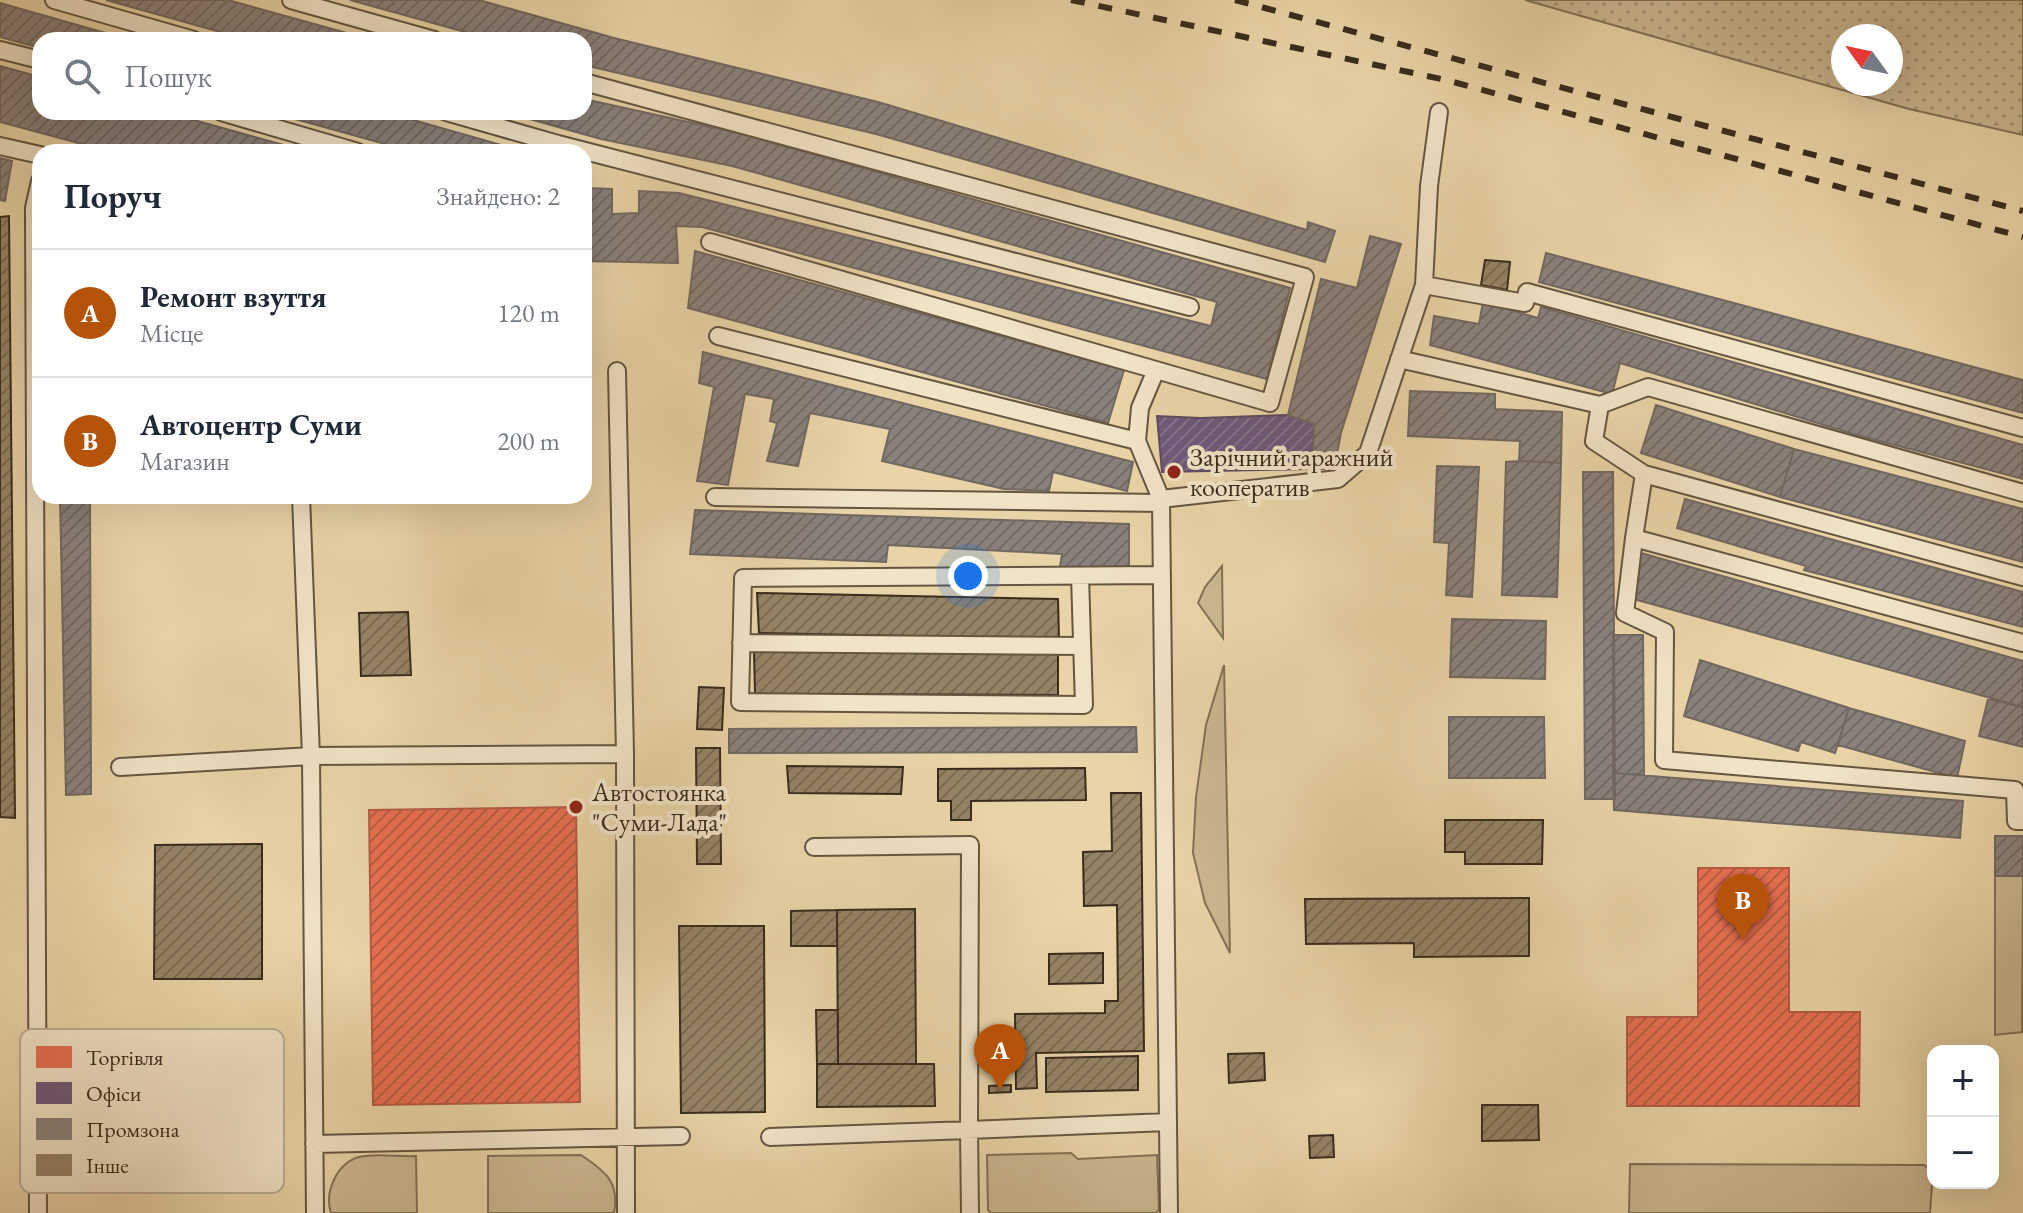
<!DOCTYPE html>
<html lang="uk">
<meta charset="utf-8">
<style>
:root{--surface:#fff;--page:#f2f2f3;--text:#1f2937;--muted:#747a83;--line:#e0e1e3;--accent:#b45309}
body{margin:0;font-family:"EB Garamond",serif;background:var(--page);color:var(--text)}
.controls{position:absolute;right:24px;bottom:24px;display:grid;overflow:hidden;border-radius:16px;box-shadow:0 8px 32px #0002}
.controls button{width:72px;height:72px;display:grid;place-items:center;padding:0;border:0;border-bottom:2px solid var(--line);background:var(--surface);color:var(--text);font:40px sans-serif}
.compass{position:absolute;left:1831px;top:24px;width:72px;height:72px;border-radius:50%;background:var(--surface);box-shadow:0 8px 32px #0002;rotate:303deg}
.you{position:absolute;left:968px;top:576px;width:28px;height:28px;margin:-20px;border:6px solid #fff;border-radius:50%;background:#1a73e8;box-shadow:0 0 0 12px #1a73e833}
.badge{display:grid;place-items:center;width:52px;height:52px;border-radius:50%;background:var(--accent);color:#fff;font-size:26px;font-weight:700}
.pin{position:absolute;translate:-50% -66px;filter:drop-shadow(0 2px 4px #0008)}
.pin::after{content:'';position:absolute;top:42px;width:28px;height:24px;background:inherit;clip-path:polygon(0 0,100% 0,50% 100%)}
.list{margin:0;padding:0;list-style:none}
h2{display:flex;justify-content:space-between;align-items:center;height:104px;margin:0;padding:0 32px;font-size:34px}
h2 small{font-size:26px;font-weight:400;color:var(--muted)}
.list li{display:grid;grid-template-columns:52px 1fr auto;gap:24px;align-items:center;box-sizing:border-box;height:128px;padding:0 32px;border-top:2px solid var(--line)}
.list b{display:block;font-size:30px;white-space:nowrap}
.list p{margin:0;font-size:26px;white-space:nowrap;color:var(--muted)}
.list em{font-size:26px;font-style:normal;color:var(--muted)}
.icon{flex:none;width:44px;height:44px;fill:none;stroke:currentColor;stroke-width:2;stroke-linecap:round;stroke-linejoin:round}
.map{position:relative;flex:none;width:2023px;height:1213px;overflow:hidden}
.search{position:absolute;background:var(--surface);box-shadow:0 8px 32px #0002;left:32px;top:32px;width:560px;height:88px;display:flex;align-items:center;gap:20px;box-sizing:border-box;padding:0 28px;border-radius:24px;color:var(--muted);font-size:30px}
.panel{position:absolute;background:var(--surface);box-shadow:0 8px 32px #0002;left:32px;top:144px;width:560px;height:360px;border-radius:24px}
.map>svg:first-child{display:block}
</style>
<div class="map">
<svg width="2023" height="1213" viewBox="0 0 2023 1213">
<defs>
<pattern id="garden-dots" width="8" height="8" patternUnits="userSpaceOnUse" patternTransform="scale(2)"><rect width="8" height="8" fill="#cbb790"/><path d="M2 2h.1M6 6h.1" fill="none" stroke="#a69575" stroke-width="1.8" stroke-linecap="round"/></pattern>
<pattern id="shops-hatch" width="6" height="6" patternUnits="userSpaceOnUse" patternTransform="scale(2)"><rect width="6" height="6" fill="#e76f51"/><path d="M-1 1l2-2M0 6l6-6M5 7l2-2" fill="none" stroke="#bc5b43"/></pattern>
<pattern id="offices-hatch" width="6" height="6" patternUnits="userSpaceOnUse" patternTransform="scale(2)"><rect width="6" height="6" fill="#6d597a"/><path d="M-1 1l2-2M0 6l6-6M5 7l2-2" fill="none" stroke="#83738a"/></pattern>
<pattern id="industry-hatch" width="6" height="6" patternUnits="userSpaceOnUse" patternTransform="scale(2)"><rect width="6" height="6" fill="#8a817c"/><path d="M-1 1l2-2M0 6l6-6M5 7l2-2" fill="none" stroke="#726a65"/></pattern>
<pattern id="building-hatch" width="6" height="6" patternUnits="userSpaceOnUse" patternTransform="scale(2)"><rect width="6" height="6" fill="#958365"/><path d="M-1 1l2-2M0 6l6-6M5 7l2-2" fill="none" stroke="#7b6b53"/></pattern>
</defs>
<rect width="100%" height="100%" fill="#e9d4a7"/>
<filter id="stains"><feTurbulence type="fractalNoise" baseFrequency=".0025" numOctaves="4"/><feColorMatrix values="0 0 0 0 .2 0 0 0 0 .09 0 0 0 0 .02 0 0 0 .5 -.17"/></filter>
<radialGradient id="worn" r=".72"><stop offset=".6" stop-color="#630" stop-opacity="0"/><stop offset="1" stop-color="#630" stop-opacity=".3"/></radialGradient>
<path fill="#cbb790" stroke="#827256" stroke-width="2" d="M1222,566L1223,638L1198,603L1205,587Z
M1224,665L1230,953L1205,903L1193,853L1196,797L1206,725Z
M1995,876H2023L2022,1032L1995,1035Z
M1071,1153L1078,1159L1157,1155L1159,1209L1156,1213H991L988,1210L987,1155Z
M581,1155C605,1171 620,1182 614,1213H488V1156Z
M416,1156L417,1213H331C324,1192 337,1163 359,1157C376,1153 399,1157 416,1156Z
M1630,1164L1924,1165L1933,1172L1930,1213H1629Z"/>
<path fill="url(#garden-dots)" stroke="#827256" stroke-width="2" fill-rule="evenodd" d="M1525,0H2023V135L1909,109ZM1843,36H1891V84H1843Z"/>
<path fill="url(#shops-hatch)" stroke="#b35b41" stroke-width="2" d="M576,807L580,1102L373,1105L369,810Z
M1698,868H1789V1012H1860L1859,1106H1627V1017H1698Z"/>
<path fill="url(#offices-hatch)" stroke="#5d4c5e" stroke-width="2" d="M1288,415L1314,424L1313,469L1162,472L1157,416L1201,418Z"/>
<path fill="url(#industry-hatch)" stroke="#726860" stroke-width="2" d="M106,0H228L372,40H249Z
M350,0H479L614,38L878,102L1307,230L1308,222L1335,231L1325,262L876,134L584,65V40H494Z
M0,3L130,40H40V48L0,37Z
M0,66L40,77V112H165L309,152H112L0,122Z
M584,99L734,132L1290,288L1267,379L702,227L676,226L678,263L584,261V188L612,189V214L639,213V191L679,193L1211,326L1217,302L732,166L601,139L505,112H584Z
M270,112H385L526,152H414Z
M0,158L12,161L5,201L0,200Z
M1370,236L1401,244L1341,433L1334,469H1313L1314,424L1288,415L1321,279L1357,288Z
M695,251L1124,370L1108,423L688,308Z
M1546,253L2023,380V413L1539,282Z
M1483,302L1538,318L1541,307L2023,445V479L1857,435L1620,363L1612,394L1430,345L1434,316L1479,324Z
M703,352L1133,462L1127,491L1053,472L1049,491L1004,489L882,461L890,429L810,413L798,466L767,461L777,423L770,421L774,399L745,394L728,485L697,481L714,387L699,383Z
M1410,391L1495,394V409L1562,412L1561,463L1519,461L1520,441L1408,436Z
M1656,405L1794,449L1780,497L1641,453Z
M1794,449L2023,509V562L1780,497Z
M1519,461L1561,463L1557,597L1502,595L1506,462Z
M1437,466L1479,467L1472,597L1446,595L1449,543L1434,542Z
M1583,472H1613L1615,799H1585Z
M60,496H90L91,794L66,795Z
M1685,499L2023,592V627L1804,570L1806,566L1677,528Z
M695,510L1129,524V567H1060L1062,554L888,545L886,562L690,554Z
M1641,553L2023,661V707L1630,598Z
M1452,619L1546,621L1545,679L1450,677Z
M1613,635H1643L1644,775L1613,773Z
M1700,660L1849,708L1835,753L1801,742L1798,751L1684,716Z
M1988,699L2023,707V747L1979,736Z
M1849,708L1965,741L1957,778L1838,745Z
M1449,717H1544L1545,778H1449Z
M1136,727L1137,752L729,753V729Z
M1613,773L1963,801L1960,838L1614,810Z
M1995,836H2023V876H1995Z"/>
<path fill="url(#building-hatch)" stroke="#392c1d" stroke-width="2" d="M9,216L15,818L0,817V217Z
M1485,260L1510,262L1507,290L1481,285Z
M757,593L1058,599L1059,639L759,633Z
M408,612L411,675L361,676L359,613Z
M754,651L1058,654V695L755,694Z
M699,687L724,688L722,730L697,729Z
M696,748H720L721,864H697Z
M787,766L903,767L901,794L789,793Z
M1085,768L1086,800L971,801V820H951V801H938V769Z
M1111,793H1141L1144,1051L1036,1053L1037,1088L1016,1089L1015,1014L1105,1013V1001H1118L1117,905L1084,906L1083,852L1112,851Z
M1445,820H1543L1542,864H1465V852H1445Z
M262,844V979H154L155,845Z
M1529,898V956L1414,957V943L1306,944L1305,899Z
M915,909L916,1064H838L837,910Z
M837,910V946H791V911Z
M679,926H764L765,1112L681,1113Z
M1103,953V983L1049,984V954Z
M816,1010H838V1064H817Z
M1264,1053L1265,1080L1229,1083L1228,1054Z
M1138,1056V1090L1046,1092V1058Z
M817,1064H934L935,1106L817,1107Z
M1011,1085V1092L989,1093V1086Z
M1482,1105H1538L1539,1140L1482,1141Z
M1333,1135L1334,1157L1310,1158L1309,1136Z"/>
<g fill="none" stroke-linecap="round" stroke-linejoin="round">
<defs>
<path id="lane" d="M54,0L194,40
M291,0L434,40
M0,50L40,60
M584,82L1305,277L1270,403L1156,370L1140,408L1137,441L718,336
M221,112L358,152
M446,112L558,144L556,152
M558,144L1190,307
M0,146L40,155
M710,242L1156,370
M1424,285L1525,303L1527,292L2023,428
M1399,359L1600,405L1594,441L1644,474L1634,538L2023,643
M1600,405L1648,387L2023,493
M1137,441L1161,499
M1644,474L2023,577
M301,496L311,756L315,1213
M715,497L1160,503
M1634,538L1625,613L1665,632L1664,760L2015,790L2016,821H2023
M1080,576L1084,705L740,702L743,578L1162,575
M741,643L1082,646
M625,754L626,1213
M120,767L311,756L625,754L617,371
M770,1137L969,1130L970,845L814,847
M314,1144L681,1136
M38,1213L34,208L40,181
M970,1213L969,1130L1168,1122
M1169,1213L1161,499L1338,479L1368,453L1424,285L1429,186L1439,112"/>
</defs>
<use href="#lane" stroke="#655640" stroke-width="20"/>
<use href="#lane" stroke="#f1e3c6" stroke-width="16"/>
<path stroke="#392c1d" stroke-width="6" stroke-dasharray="14 14" stroke-linecap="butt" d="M1071,0L1446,80L2023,237
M1235,0L2023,211"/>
</g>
<g fill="#8f2418" stroke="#f1e3c6" stroke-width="3">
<circle cx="1174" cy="472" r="8"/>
<circle cx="576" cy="807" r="8"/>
</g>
<g text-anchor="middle" stroke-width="8" stroke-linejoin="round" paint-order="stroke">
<g font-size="26" fill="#392c1d" stroke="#f1e3c6" text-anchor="start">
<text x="1190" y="466">Зарічний гаражний<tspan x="1190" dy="30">кооператив</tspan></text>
<text x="592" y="801">Автостоянка<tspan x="592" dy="30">"Суми-Лада"</tspan></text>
</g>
</g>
<rect x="20" y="1029" width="264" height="164" rx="12" fill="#f1e3c6" stroke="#baac93" stroke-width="2"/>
<rect x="36" y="1046" width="36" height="22" fill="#e76f51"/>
<rect x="36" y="1082" width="36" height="22" fill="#6d597a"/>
<rect x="36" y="1118" width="36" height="22" fill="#8a817c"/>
<rect x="36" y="1154" width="36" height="22" fill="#958365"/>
<g font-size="22" fill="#392c1d">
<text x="86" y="1065">Торгівля</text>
<text x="86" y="1101">Офіси</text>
<text x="86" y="1137">Промзона</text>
<text x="86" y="1173">Інше</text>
</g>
<rect width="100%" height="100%" filter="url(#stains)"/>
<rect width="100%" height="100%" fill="url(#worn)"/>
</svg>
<div class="controls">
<button>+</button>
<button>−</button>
</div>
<svg class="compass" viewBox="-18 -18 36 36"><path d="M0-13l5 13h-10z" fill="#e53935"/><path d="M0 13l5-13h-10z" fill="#747a83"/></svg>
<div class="you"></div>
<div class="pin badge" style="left:1000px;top:1090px">A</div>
<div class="pin badge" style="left:1743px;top:940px">B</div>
<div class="search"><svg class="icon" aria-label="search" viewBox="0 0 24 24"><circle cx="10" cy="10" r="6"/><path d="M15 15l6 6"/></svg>Пошук</div>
<section class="panel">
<h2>Поруч<small>Знайдено: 2</small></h2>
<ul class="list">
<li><span class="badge">A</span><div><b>Ремонт взуття</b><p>Місце</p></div><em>120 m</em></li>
<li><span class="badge">B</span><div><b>Автоцентр Суми</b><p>Магазин</p></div><em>200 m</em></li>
</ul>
</section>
</div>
